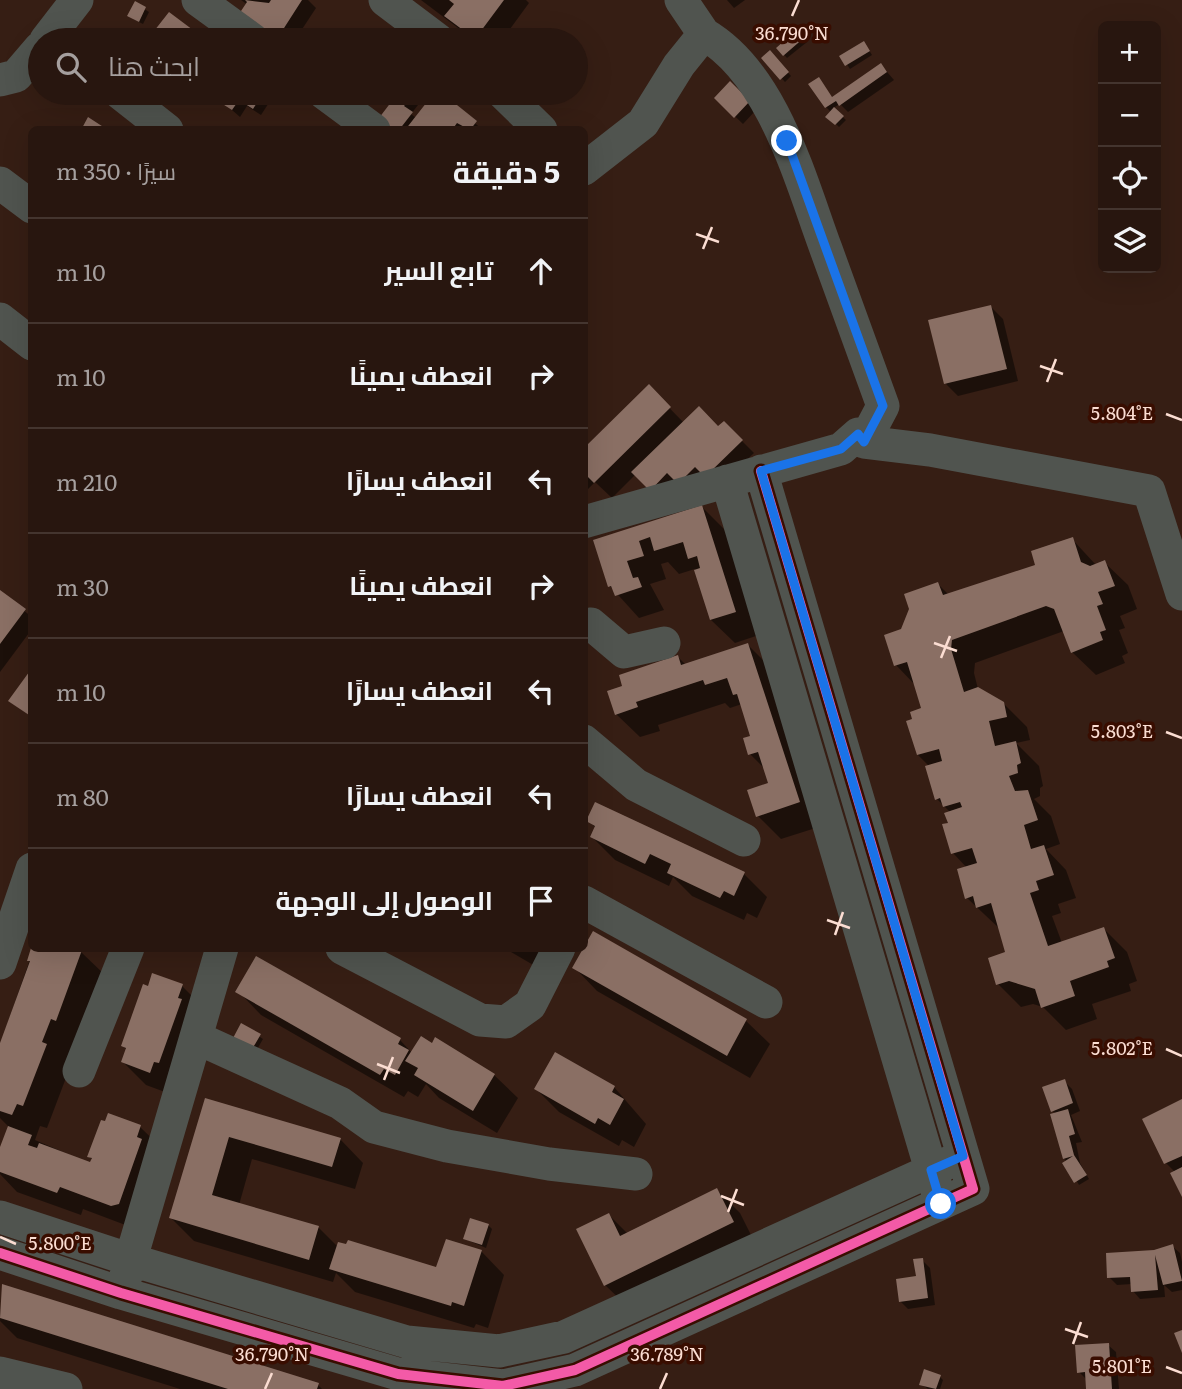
<!DOCTYPE html>
<html lang="ar">
<meta charset="utf-8">
<style>
:root{--surface:#28160f;--page:#34231d;--text:#f1f3f6;--muted:#a59f9e;--line:#44352f}
body{margin:0;font-family:Literata,Cairo,serif;background:var(--page);color:var(--text);direction:rtl}
.controls{position:absolute;right:21px;top:21px;display:grid;overflow:hidden;border-radius:10px;box-shadow:0 7px 28px #0002}
.controls button{width:63px;height:63px;display:grid;place-items:center;padding:0;border:0;border-bottom:2px solid var(--line);background:var(--surface);color:var(--text);font:35px sans-serif}
.stop{position:absolute;width:21px;height:21px;margin:-16px;border:5px solid #1a73e8;border-radius:50%;background:#fff}
.stop.end{background:#1a73e8;border-color:#fff;box-shadow:0 2px 7px #0008}
.list{margin:0;padding:0;list-style:none}
h2{display:flex;justify-content:space-between;align-items:center;height:91px;margin:0;padding:0 28px;font-size:30px}
h2 small{font-size:23px;font-weight:400;color:var(--muted)}
.list li{display:grid;grid-template-columns:46px 1fr auto;gap:21px;align-items:center;box-sizing:border-box;height:105px;padding:0 28px;border-top:2px solid var(--line)}
.list b{display:block;font-size:26px;white-space:nowrap}
.list em{font-size:23px;font-style:normal;color:var(--muted)}
.icon{flex:none;width:38px;height:38px;fill:none;stroke:currentColor;stroke-width:2;stroke-linecap:round;stroke-linejoin:round}
.map{position:relative;flex:none;width:1182px;height:1389px;overflow:hidden;direction:ltr}
.search{position:absolute;background:var(--surface);box-shadow:0 7px 28px #0002;left:28px;top:28px;width:560px;height:77px;display:flex;align-items:center;gap:18px;box-sizing:border-box;padding:0 24px;border-radius:38px;color:var(--muted);font-size:26px}
.panel{position:absolute;background:var(--surface);box-shadow:0 7px 28px #0002;left:28px;top:126px;width:560px;height:826px;border-radius:10px;direction:rtl}
.map>svg:first-child{display:block}
</style>
<div class="map">
<svg width="1182" height="1389" viewBox="0 0 1182 1389">
<rect width="100%" height="100%" fill="#361e14"/>
<path fill="#0007" d="M241,0H308L316,8L295,40H276L254,26L248,5Z
M421,0H526L529,3L502,40H474Z
M727,0H745L734,8Z
M135,3L149,12L143,24L133,19Z
M169,15L192,32L199,40H149Z
M798,31L807,42L787,58L778,48Z
M867,47L872,55L850,69L842,57Z
M770,52L791,76L785,82L763,58Z
M881,65L894,80L848,112L840,104L833,108L846,120L839,127L828,116L831,112L826,107L833,99Z
M730,84L756,110L743,124L716,98Z
M230,93H272L274,95L261,115L247,106L240,117L224,103Z
M401,93L418,105L411,114L416,118L439,93L483,130H395L382,117Z
M991,307L1003,319L1018,381L958,396L946,384Z
M649,387L684,423L718,429L724,423L754,453L718,487L663,502L636,474L612,498L595,482L584,493V450Z
M702,507L725,530L759,635L735,643L711,620L695,569L679,574L668,562L661,564L666,579L650,584L664,610L639,618L610,586L596,541Z
M1072,539L1096,565L1104,562L1128,585L1137,609L1120,616L1125,628L1119,630L1128,653L1122,656L1125,663L1096,675L1072,652L1064,631L975,663L974,673L978,689L1003,703L1027,727L1030,740L1016,743L1039,766L1043,786L1040,788V796L1034,799L1051,816L1060,844L1046,849L1066,870L1076,898L1058,904L1061,913L1052,916L1062,943L1104,929L1127,952L1137,981L1129,984L1131,991L1092,1004L1097,1019L1066,1030L1043,1007L1033,1004L1021,1007L998,984L1007,954L1001,930L967,898V868L953,853L951,813L937,799L930,767L918,755L923,709L916,686L896,665L902,631L938,584L949,595L1038,566Z
M0,592L32,617V629L0,672Z
M748,645L771,668L822,826L781,839L758,816L770,784L766,770L750,754L753,737L742,704L730,708L725,703L658,725L660,731L640,737L616,714L624,687L678,657L686,665Z
M589,821L744,874L767,897L757,918L747,913L744,920L692,896L673,877L669,886L615,860L592,837L596,828Z
M593,933L746,1021L770,1044L750,1078L597,991L574,967Z
M34,948H72L81,952L105,975L47,1128L40,1126L35,1140L91,1164L93,1160L89,1156L109,1115L140,1127L164,1150L136,1229L83,1209L81,1215L17,1192L0,1174V1152L9,1127L0,1118V1045Z
M504,948H561L547,973Z
M182,986L205,1009L173,1095L146,1085L123,1062L127,1050L123,1046Z
M238,991L400,1040L412,1053L494,1075L518,1098L497,1133L439,1098L426,1084L418,1097L408,1091L404,1097L261,1015Z
M242,1025L263,1039L255,1053Z
M1064,1081L1072,1089L1080,1111L1071,1115L1082,1142L1076,1143L1080,1163L1089,1179L1079,1185L1064,1158L1056,1114L1053,1111Z
M614,1087L646,1124L634,1147L622,1140L619,1146L559,1112L536,1089Z
M206,1100L340,1139L363,1163L355,1189L252,1159L239,1205L319,1228L338,1247L437,1269L481,1251L504,1275L488,1328L476,1324L474,1328L355,1292L336,1273L333,1282L194,1241L171,1218Z
M1182,1101V1193L1175,1172L1166,1163L1144,1119Z
M717,1190L740,1213L756,1245L629,1308L605,1285L609,1215L628,1234Z
M488,1225L492,1229L486,1248L465,1239Z
M1172,1246L1180,1253L1182,1262V1290L1172,1292L1164,1285L1165,1297L1140,1299L1133,1291L1132,1284L1117,1285L1109,1277L1154,1251Z
M922,1260L930,1268L935,1305L908,1309L900,1301L918,1277Z
M3,1286L318,1385L322,1389H180L17,1338L0,1321Z
M1108,1345L1116,1352L1119,1389H1088L1087,1380L1079,1372Z
M940,1377L943,1380L940,1389H928L921,1384Z"/>
<path fill="#8a6f64" d="M245,0L269,3L271,0H302L277,39L239,14L247,2Z
M449,0H504L475,39L444,16L454,4Z
M135,1L146,7L139,22L127,16Z
M169,12L193,30L186,40H147Z
M798,29L805,37L783,56L776,48Z
M864,41L870,51L845,66L839,56Z
M770,50L789,72L780,80L761,58Z
M881,63L887,72L839,106L836,101L825,108L808,84L819,77L832,97Z
M730,81L750,101L734,118L714,98Z
M228,93H263L253,109L239,100L232,110L221,103Z
M398,93L412,96L404,106L413,112L399,130H395L379,118Z
M434,93H442L477,121L470,130L457,123L452,130H405Z
M834,107L844,116L835,125L825,117Z
M88,117L108,130H81Z
M991,305L1007,369L944,384L928,320Z
M649,384L671,407L594,483L584,473V448Z
M699,406L718,426L724,421L743,440L705,477L695,467L678,484L667,473L650,491L631,472Z
M702,505L736,612L710,620L694,570L700,568L697,556L688,559L683,542L654,551L650,537L639,541L644,556L627,561L633,578L638,577L642,587L615,596L611,586L608,587L593,540Z
M1073,537L1081,562L1090,566L1105,560L1115,586L1098,592L1103,604L1097,606L1106,630L1100,632L1103,640L1071,653L1054,609L1046,606L952,640L951,649L964,692L978,687L1004,702L1007,717L989,721L995,746L1016,741L1021,763L1017,765L1018,773L1009,776L1015,791L1028,790L1038,820L1024,825L1031,849L1044,845L1054,875L1036,881L1039,890L1030,893L1048,946L1104,927L1115,958L1107,961L1109,967L1070,981L1075,996L1041,1008L1035,989L1009,981L996,985L988,958L1005,952L991,903L976,908L973,896L965,899L957,869L977,863L972,848L951,854L942,824L948,823L944,813L962,807L960,802L943,807L940,798L935,800L925,766L942,761L939,749L917,755L906,721L912,719L910,712L921,708L907,662L894,666L884,635L901,629L909,609L904,594L938,582L943,595L1035,565L1031,551Z
M0,590L26,609L0,644Z
M748,643L800,802L756,817L747,790L768,783L758,752L748,755L743,738L750,736L737,694L733,695L727,678L705,685L703,680L636,702L638,707L615,715L607,691L622,686L619,675L678,655L681,665Z
M32,668V717L8,701Z
M595,802L745,872L734,896L724,891L720,898L667,873L671,864L650,854L645,864L590,837L595,826L586,821Z
M593,931L747,1019L727,1056L572,968Z
M31,948L82,950L56,1021L51,1019L42,1042L47,1044L23,1106L17,1104L12,1115L0,1111V1043L30,961H27Z
M256,956L401,1038L398,1044L409,1050L395,1075L384,1069L380,1075L235,992Z
M152,973L183,984L178,998L182,999L159,1063L154,1062L150,1073L121,1062L126,1048L121,1046L143,984L148,986Z
M241,1023L261,1034L251,1051L232,1040Z
M421,1036L432,1043L435,1037L495,1074L473,1111L414,1075L418,1068L405,1061Z
M555,1052L615,1086L612,1092L624,1099L610,1125L598,1118L595,1124L534,1089Z
M1065,1079L1073,1103L1051,1112L1042,1087Z
M205,1098L341,1138L332,1167L229,1137L212,1195L319,1226L309,1260L169,1218Z
M1182,1099V1156L1164,1164L1142,1119Z
M1068,1109L1075,1134L1069,1136L1074,1155L1087,1175L1074,1183L1062,1163L1073,1156L1063,1159L1050,1114Z
M108,1113L141,1125L137,1137L142,1139L119,1204L111,1206L60,1187L57,1193L0,1172V1147L8,1126L32,1135L28,1145L37,1148L39,1143L90,1162L92,1158L87,1157L101,1120L105,1121Z
M1182,1167V1197L1170,1173Z
M717,1188L734,1222L604,1286L576,1229L609,1213L620,1236Z
M470,1218L489,1224L482,1245L463,1239Z
M446,1239L482,1250L464,1306L452,1302L451,1306L329,1269L338,1242L346,1244L348,1240L436,1267Z
M1173,1244L1182,1281L1163,1285L1155,1255L1158,1290L1131,1292L1130,1277L1107,1278L1106,1253L1154,1250Z
M923,1258L928,1298L899,1302L896,1279L916,1276L913,1259Z
M2,1284L319,1383L317,1389H228L0,1318Z
M1182,1330V1353L1174,1333Z
M1109,1343L1112,1389H1086L1085,1372L1077,1373L1075,1345Z
M924,1369L941,1375L936,1389L919,1385Z"/>
<g fill="none" stroke-linecap="round" stroke-linejoin="round">
<path stroke="#50544f" stroke-width="33" d="M198,0L253,40
M385,0L438,40
M46,40L77,0
M0,80L16,76L40,48
M120,93L167,130
M324,93L374,130
M503,93L541,130
M584,169L643,123L679,65L704,34L681,0
M0,183L32,207
M0,319L32,344
M864,442L930,450L1149,491L1182,594
M727,481L937,1190
M584,522L841,449L858,434L864,442L883,406C864,354 845,302 826,249C800,179 773,74 704,34
M591,624L624,652L664,643
M584,741L636,785L744,840
M584,902L766,1002
M342,948L480,1020L506,1022L530,1005L559,948
M0,963L32,869
M197,1038L340,1103L374,1127L447,1146L549,1164L636,1174
M79,1071L128,948
M0,1217L131,1260L407,1342L499,1351L564,1337L963,1156
M0,1253L121,1293L398,1374L503,1386L575,1370L973,1189L761,471
M125,1279L222,948
M0,1373L66,1389"/>
<defs>
<path id="cycleway" d="M0,1253L121,1293L398,1374L503,1386L575,1370L973,1189L761,471"/>
</defs>
<use href="#cycleway" stroke="#390d00" stroke-width="15"/>
<use href="#cycleway" stroke="#f35aa7" stroke-width="10"/>
</g>
<g fill="none" stroke-linecap="round" stroke-linejoin="round">
<path stroke="#1a73e8" stroke-width="9" d="M787,141L883,406L864,442L858,434L841,449L761,471L963,1156L931,1170L941,1204"/>
</g>
<path fill="none" stroke="#fbddd2" stroke-width="2.5" d="M792,16L799,0M696,234L719,242M703,249L712,227M1040,366L1063,374M1047,382L1056,359M1166,414L1182,420M934,643L957,651M941,658L950,636M1166,732L1182,738M827,920L850,928M835,935L843,912M1166,1049L1182,1056M377,1064L400,1073M384,1080L393,1057M721,1196L744,1205M728,1212L737,1189M0,1237L16,1244M1065,1329L1088,1337M1073,1344L1081,1322M1166,1367L1182,1373M265,1389L272,1373M660,1389L667,1373"/>
<g font-size="18" text-anchor="middle" fill="#fbddd2" stroke="#390d00" stroke-width="7" stroke-linejoin="round" paint-order="stroke">
<text x="792" y="40">36.790°N</text>
<text x="1122" y="420">5.804°E</text>
<text x="1122" y="738">5.803°E</text>
<text x="1122" y="1055">5.802°E</text>
<text x="60" y="1250">5.800°E</text>
<text x="272" y="1361">36.790°N</text>
<text x="667" y="1361">36.789°N</text>
<text x="1122" y="1373">5.801°E</text>
</g>
</svg>
<div class="controls">
<button>+</button>
<button>−</button>
<button><svg class="icon" aria-label="locate" viewBox="0 0 24 24"><circle cx="12" cy="12" r="6"/><path d="M12 2v4M12 18v4M2 12h4M18 12h4"/></svg></button>
<button><svg class="icon" aria-label="layers" viewBox="0 0 24 24"><path d="M12 4l9 5-9 5-9-5zM3 14l9 5 9-5"/></svg></button>
</div>
<div class="stop" style="left:941px;top:1204px"></div>
<div class="stop end" style="left:787px;top:141px"></div>
<div class="search"><svg class="icon" aria-label="search" viewBox="0 0 24 24"><circle cx="10" cy="10" r="6"/><path d="M15 15l6 6"/></svg>ابحث هنا</div>
<section class="panel">
<h2>5 دقيقة<small>سيرًا · 350 m</small></h2>
<ul class="list">
<li><svg class="icon" aria-label="ahead" viewBox="0 0 24 24"><path d="M12 20V5M6 11l6-6 6 6"/></svg><div><b>تابع السير</b></div><em>10 m</em></li>
<li><svg class="icon" aria-label="right" viewBox="0 0 24 24"><path d="M7 20v-9h11M14 6l5 5-5 5"/></svg><div><b>انعطف يمينًا</b></div><em>10 m</em></li>
<li><svg class="icon" aria-label="left" viewBox="0 0 24 24"><path d="M17 20v-9H6M10 6l-5 5 5 5"/></svg><div><b>انعطف يسارًا</b></div><em>210 m</em></li>
<li><svg class="icon" aria-label="right" viewBox="0 0 24 24"><path d="M7 20v-9h11M14 6l5 5-5 5"/></svg><div><b>انعطف يمينًا</b></div><em>30 m</em></li>
<li><svg class="icon" aria-label="left" viewBox="0 0 24 24"><path d="M17 20v-9H6M10 6l-5 5 5 5"/></svg><div><b>انعطف يسارًا</b></div><em>10 m</em></li>
<li><svg class="icon" aria-label="left" viewBox="0 0 24 24"><path d="M17 20v-9H6M10 6l-5 5 5 5"/></svg><div><b>انعطف يسارًا</b></div><em>80 m</em></li>
<li><svg class="icon" aria-label="arrive" viewBox="0 0 24 24"><path d="M6 21V4h12l-3 4 3 4H6"/></svg><div><b>الوصول إلى الوجهة</b></div></li>
</ul>
</section>
</div>
